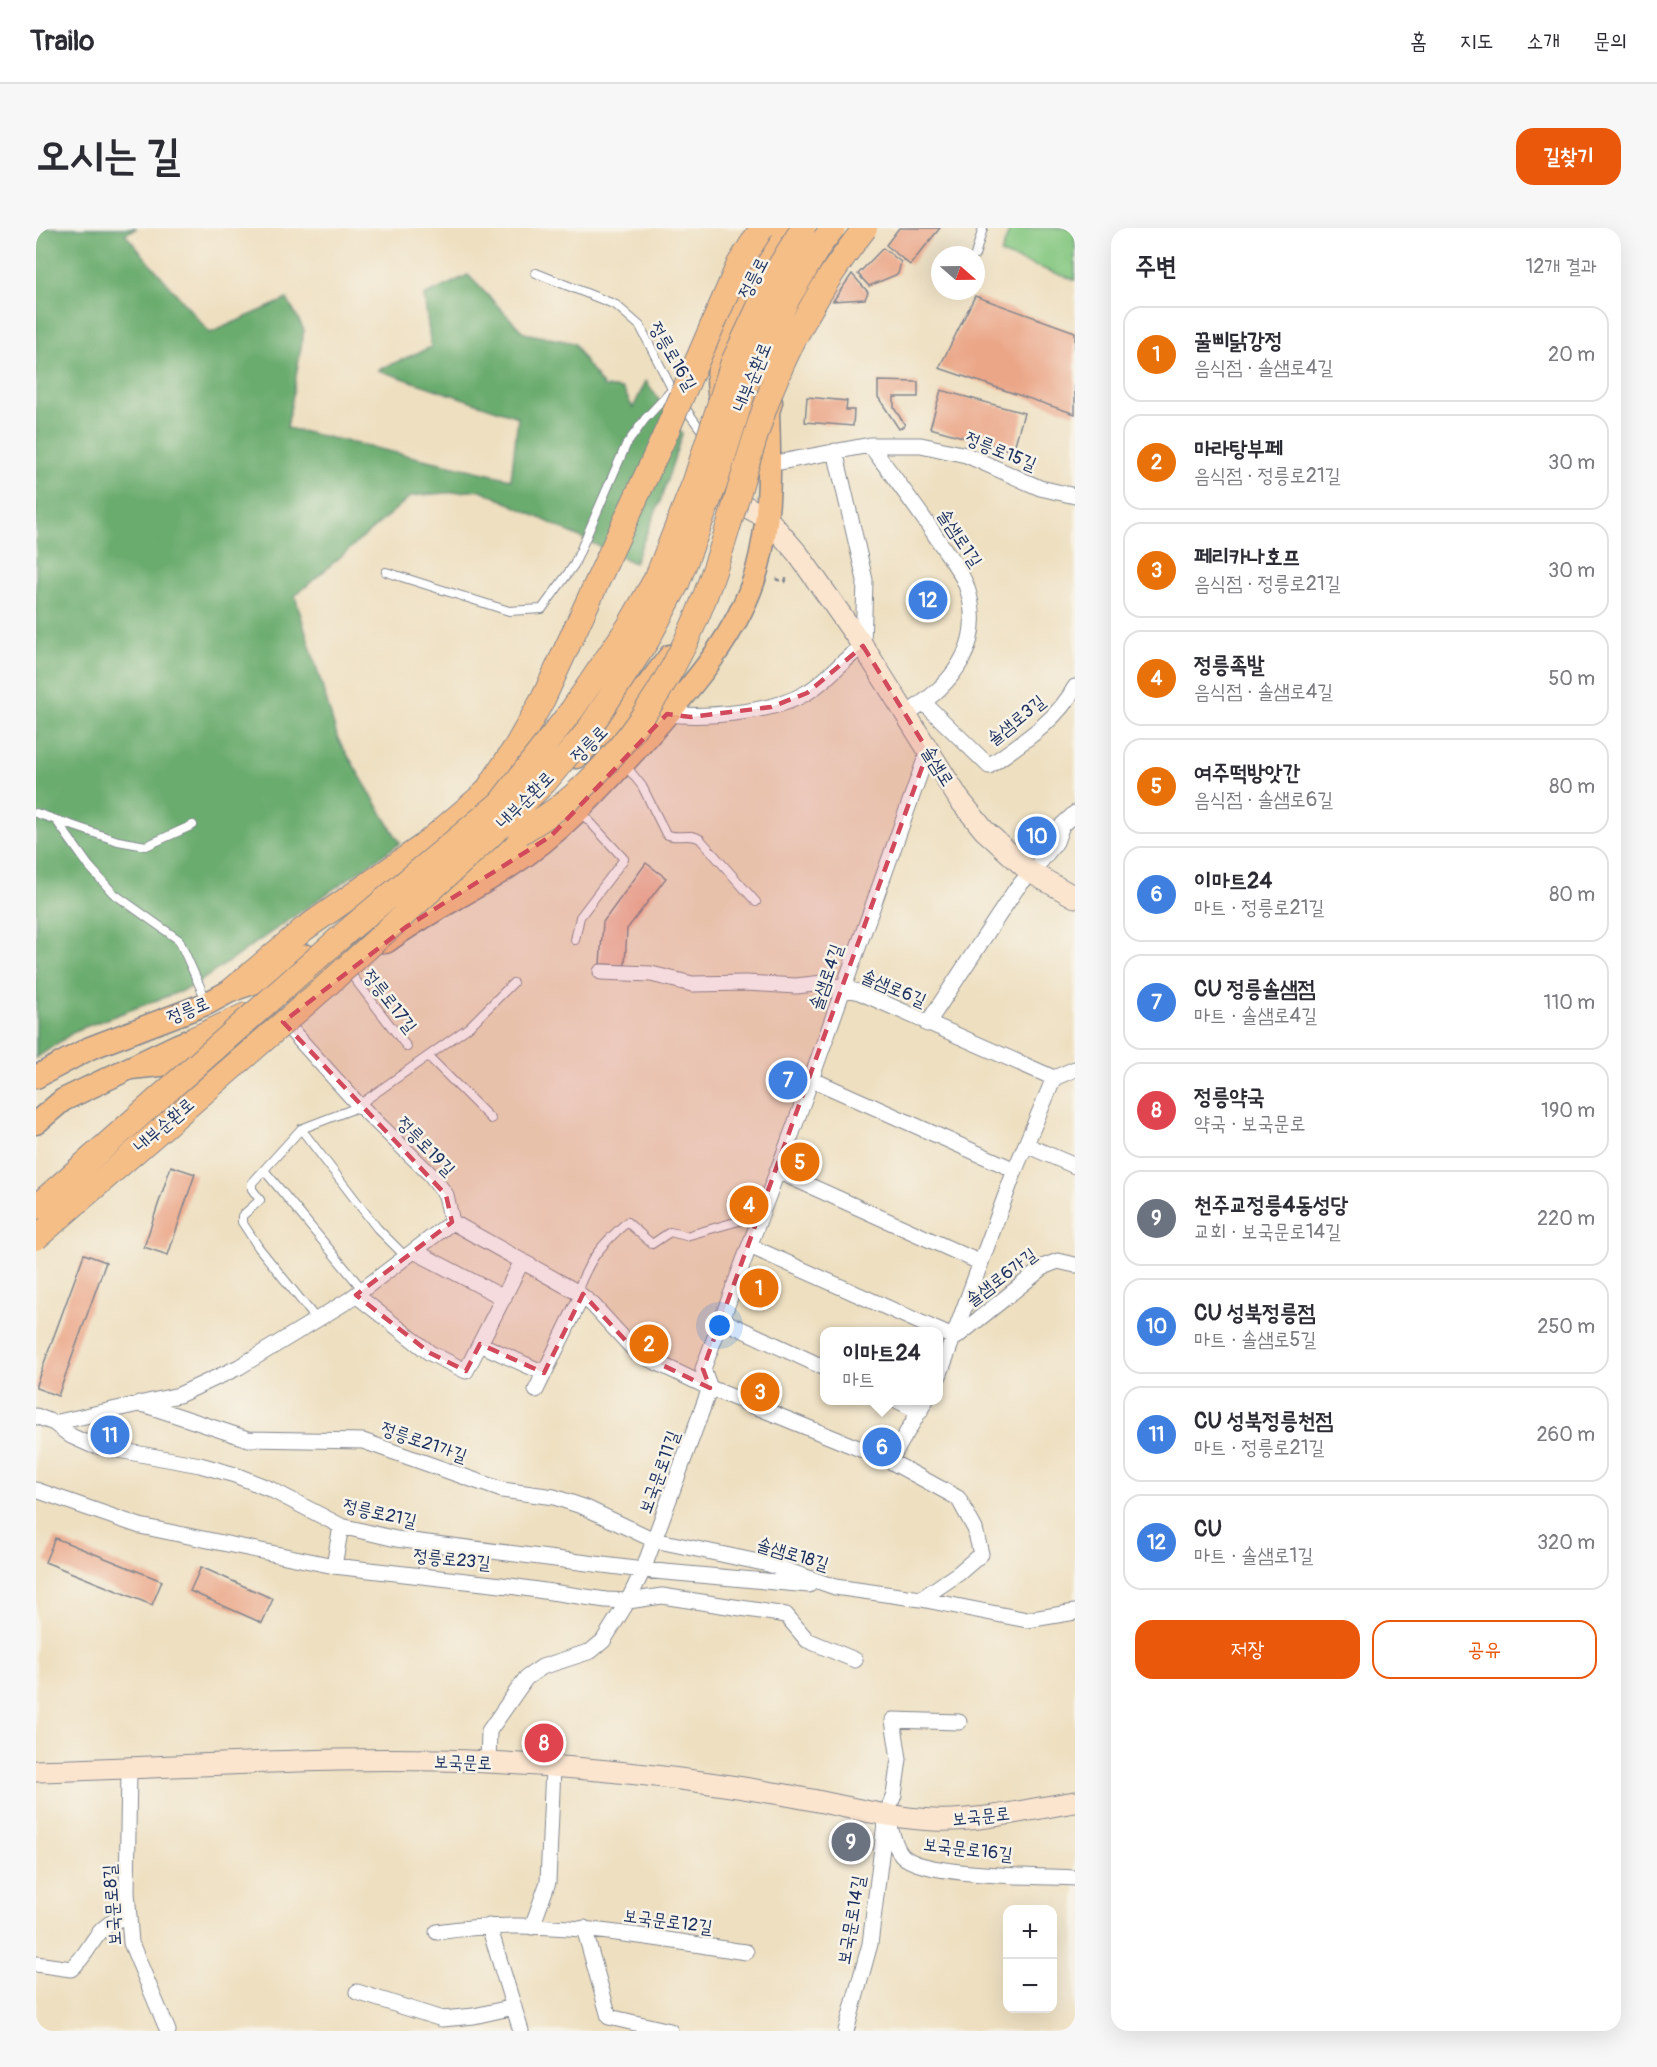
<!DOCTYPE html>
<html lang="ko">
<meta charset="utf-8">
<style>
:root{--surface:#fff;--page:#f7f7f7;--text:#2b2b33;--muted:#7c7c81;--line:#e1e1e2;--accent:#ea580c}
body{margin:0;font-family:Pangolin,"Poor Story",sans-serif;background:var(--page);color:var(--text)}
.controls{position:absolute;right:18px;bottom:18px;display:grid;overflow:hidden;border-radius:12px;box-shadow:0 6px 24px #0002}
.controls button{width:54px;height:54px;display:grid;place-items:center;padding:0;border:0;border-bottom:2px solid var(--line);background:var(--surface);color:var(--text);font:30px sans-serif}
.compass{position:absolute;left:895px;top:18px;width:54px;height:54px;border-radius:50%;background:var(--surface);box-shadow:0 6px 24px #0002;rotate:110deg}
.you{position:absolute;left:684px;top:1098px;width:21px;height:21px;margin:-15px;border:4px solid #fff;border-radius:50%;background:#1a73e8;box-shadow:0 0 0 9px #1a73e833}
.badge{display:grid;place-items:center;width:39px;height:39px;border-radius:50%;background:var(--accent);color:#fff;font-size:20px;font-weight:700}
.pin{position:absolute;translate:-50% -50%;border:3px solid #fff;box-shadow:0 2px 6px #0006}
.popup{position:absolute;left:784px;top:1099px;width:123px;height:78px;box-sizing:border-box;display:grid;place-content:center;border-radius:12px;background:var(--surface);filter:drop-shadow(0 2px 4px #0005);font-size:20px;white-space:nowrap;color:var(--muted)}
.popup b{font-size:22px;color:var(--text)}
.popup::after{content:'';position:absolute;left:50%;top:100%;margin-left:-12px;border:12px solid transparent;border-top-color:var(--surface)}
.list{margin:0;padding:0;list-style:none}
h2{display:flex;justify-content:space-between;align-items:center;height:78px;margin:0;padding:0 24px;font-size:26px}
h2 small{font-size:20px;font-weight:400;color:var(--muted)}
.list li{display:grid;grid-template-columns:39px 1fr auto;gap:18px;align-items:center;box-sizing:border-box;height:96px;margin:0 12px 12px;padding:0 12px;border:2px solid var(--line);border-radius:18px}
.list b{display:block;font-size:22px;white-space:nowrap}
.list p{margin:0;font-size:20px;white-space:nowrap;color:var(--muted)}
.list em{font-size:20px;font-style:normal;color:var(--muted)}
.actions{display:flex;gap:12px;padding:18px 24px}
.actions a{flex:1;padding:14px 0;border:2px solid var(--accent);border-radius:18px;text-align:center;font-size:21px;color:var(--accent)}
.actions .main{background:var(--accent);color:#fff}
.map{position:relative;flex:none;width:1039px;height:1803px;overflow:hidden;border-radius:18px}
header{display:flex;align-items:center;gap:36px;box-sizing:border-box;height:84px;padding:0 30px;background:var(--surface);border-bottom:2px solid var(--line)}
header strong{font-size:28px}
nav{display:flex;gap:33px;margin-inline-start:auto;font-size:21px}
.intro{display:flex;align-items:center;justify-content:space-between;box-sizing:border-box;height:144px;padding:0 36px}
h1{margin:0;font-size:42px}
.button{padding:15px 27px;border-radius:18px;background:var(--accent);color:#fff;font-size:21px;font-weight:700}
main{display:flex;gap:36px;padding:0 36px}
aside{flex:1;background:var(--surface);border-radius:18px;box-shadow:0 6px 24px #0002}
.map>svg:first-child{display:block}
</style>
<header>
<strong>Trailo</strong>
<nav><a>홈</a><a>지도</a><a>소개</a><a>문의</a></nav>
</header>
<div class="intro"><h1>오시는 길</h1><a class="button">길찾기</a></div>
<main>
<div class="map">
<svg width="1039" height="1803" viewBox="0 0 1039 1803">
<rect width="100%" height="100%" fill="#f7f3e8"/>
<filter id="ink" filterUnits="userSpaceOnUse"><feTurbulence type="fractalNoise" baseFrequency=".0167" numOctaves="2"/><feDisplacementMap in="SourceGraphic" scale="12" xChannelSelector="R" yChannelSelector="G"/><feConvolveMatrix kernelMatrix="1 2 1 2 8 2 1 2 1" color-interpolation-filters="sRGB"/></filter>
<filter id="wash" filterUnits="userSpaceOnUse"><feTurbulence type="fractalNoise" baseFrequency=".008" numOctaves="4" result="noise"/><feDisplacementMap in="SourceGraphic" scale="24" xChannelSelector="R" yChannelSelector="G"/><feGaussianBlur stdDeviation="1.35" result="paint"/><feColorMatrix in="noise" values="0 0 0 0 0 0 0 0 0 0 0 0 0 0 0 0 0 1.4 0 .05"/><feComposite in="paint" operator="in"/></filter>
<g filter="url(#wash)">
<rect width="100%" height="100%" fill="#eedfc0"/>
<path fill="#84c780" stroke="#507b6f" stroke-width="1.5" d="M974,0H1039V52L965,26Z"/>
<path fill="#6bac6e" stroke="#436e66" stroke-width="1.5" d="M0,0H101L89,6L174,105L251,71L268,102L251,200L475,251L482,189L342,142L395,119L388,68L432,47L488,105L538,115L548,132L568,159L587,161L597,180L610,153L646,206L624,274L598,335L445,262L375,268L259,368L302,511L364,615L156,759L41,802L0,830Z"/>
<g id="blocks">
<path fill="#eba687" d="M863,0H904L874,37L850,17Z
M847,20L865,34L862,46L833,58L822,46Z
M816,46L832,64L829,71L797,73Z
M939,68L1039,104V186L903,140Z
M842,153L882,154V169H858V180L869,197L863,201L842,169Z
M905,162L988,185L977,223L894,200Z
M771,169L811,173L810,182H818L817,198L769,194Z
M610,635L630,650L591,701L589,737L564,736L567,694Z
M135,938L159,946L132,1027L108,1019Z
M48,1026L70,1034L22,1168L0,1160V1157Z
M19,1310L126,1353L116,1377L9,1334Z
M165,1339L237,1371L226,1395L154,1363Z"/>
</g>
</g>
<g filter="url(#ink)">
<use href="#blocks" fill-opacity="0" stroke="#84878f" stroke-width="1.5"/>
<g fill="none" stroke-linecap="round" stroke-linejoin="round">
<defs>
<path id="service" d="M939,27L947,0
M500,45L580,77L604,98L638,165
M647,177L668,206
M350,344L473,383L506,381L538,337L590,217L609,191L636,162
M590,538L606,558L630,606C641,612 653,604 664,611L720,674
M0,585L82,613L110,618L157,597
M20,592L53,638L77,665L143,712L171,774
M539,712L544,689L588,631L544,583
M314,745L371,819
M392,828L455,891
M265,901L341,1000L370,1029
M228,942L327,1062
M541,1064C554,1030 564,1018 591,994L616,1016L634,1004L650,1008L724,987
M281,1092L223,1020L206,994V988L224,972L216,961V955L265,901L317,881L433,799L477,755"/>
<path id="minor" d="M834,217C857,248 880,278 901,310C910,325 924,341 930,357C951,415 917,457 870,486
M734,236L834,217H885L930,227L1004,260L1039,268
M888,475L953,538C985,515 1020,494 1039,459
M631,486C669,490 737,485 770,465C789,455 807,431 827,418L829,352L799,223
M565,744L615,746L656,756L711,755L760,758L787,755L823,764L1018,850
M245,791L320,874L395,947L410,967L416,994
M891,796L980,661L1005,633L1020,614L1026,597L1039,585
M775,851L979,942
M990,917L1039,938
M741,943L943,1034
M718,1020L919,1110L1009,1038L1022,1033L1039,1037
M378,1023L468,1070
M320,1067L394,1125L430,1143L486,1033
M690,1094L789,1140
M444,1116L508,1145
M903,1148L979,942L1018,850L1039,841
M674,1160L667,1141L757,902L892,523
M500,1162L546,1068
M860,1172L884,1184
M103,1175L212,1211L327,1213L466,1262L518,1269L548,1279L618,1312L732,1336L799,1359L885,1371L923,1345L945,1326L939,1301L922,1270L854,1233L674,1160L601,1125L557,1077L541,1064L416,994
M0,1188L18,1195L143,1167L203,1139L313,1072L416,994
M18,1195L35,1208L55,1217L164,1237L199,1247L234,1261L305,1298L360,1311L607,1342L773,1357
M854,1233L890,1172
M0,1262L104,1298L298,1338L474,1358L570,1372L592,1373L626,1368L750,1387L771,1412L819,1432
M298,1338L305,1298
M885,1371L991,1392L1039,1384
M452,1534L453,1503L490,1450L506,1439L555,1423L567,1413L592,1373L607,1342L674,1160
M93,1541L91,1664L95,1715L132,1803
M851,1589C855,1600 858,1620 867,1628C888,1649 1005,1648 1039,1650
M453,1698L485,1803
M496,1699L512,1654L517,1540
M548,1700L573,1789L634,1803
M401,1704C504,1687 608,1709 710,1724
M0,1736L35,1741C60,1720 55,1697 93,1688
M321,1764L406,1791L438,1788L478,1779
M810,1803L834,1716L850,1587L858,1567L863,1531L857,1492L923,1494"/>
<path id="secondary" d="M697,272L730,289L762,326L827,418L923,571L948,602L994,644L1039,669
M0,1543C150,1540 301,1526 451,1534C547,1539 644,1549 738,1565C791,1573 845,1590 898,1592C942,1594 995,1581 1039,1574"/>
<path id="primary" d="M683,166C676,111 716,43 747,0
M541,529L611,458L634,428
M350,714C389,685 433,665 474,638C525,605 565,560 606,515C651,464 702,409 721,342C735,291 734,237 732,184L735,174
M95,840L172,832L189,825L241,793
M0,849L54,820L172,775L196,762L247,745L271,728
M0,895L27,872L142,817L160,810L177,808"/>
<path id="trunk" d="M411,659L484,605
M196,762L268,701L387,618L450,564L481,517L507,471L629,207
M253,763L323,719
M160,810L210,787"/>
</defs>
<use href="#service" stroke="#84878f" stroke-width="10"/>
<use href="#minor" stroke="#84878f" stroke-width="17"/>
<use href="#secondary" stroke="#84878f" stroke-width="23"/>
<use href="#primary" stroke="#84878f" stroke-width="25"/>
<use href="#trunk" stroke="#84878f" stroke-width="26"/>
<path stroke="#84878f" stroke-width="3" stroke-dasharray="4.5 4.5" stroke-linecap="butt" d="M740,351L749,354L752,346"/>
<use href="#service" stroke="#fff" stroke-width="8"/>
<use href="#minor" stroke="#fff" stroke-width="15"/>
<use href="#secondary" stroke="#fbe5cf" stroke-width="21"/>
<use href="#primary" stroke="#f6be87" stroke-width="22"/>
<use href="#trunk" stroke="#f6be87" stroke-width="24"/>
<defs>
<path id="trunk-bridge" d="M629,207L703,36L726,0
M484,605C498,596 513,587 526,577C584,532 635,453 662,386C689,320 705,250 728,182C749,120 788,51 829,0
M0,979L315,700L464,575L498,531L536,482L593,398L621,349L659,253L697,134L737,49L767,0
M0,1010L290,758L451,611L509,554L551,504L612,411L641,356L679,256L708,162L752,70L783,18L797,0"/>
</defs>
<use href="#trunk-bridge" stroke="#84878f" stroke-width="26" stroke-linecap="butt"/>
<use href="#trunk-bridge" stroke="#f6be87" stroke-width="24"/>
</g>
</g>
<path fill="#d1495b" fill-opacity="0.2" stroke="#d1495b" stroke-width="4.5" stroke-dasharray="12 8" stroke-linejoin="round" d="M827,418L892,523L667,1141L674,1160L601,1125L547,1066L508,1145L444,1116L430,1143L394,1125L320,1067L416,994L410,967L247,794L370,699L515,608L631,486L655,489L735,479L771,465Z"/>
<g text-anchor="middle" stroke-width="5" stroke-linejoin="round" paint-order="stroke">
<g font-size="18" fill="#1b2f5e" stroke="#f7f3e8">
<text transform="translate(717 50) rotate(-63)" y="6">정릉로</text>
<text transform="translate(637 128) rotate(60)" y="6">정릉로16길</text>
<text transform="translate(716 149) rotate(-68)" y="6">내부순환로</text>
<text transform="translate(965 223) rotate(22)" y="6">정릉로15길</text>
<text transform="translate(924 310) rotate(57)" y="6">솔샘로1길</text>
<text transform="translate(980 492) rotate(-39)" y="6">솔샘로3길</text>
<text transform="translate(553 516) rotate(-45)" y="6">정릉로</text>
<text transform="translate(902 538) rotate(58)" y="6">솔샘로</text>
<text transform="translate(489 572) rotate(-45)" y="6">내부순환로</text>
<text transform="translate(790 749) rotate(-71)" y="6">솔샘로4길</text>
<text transform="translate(858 760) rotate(23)" y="6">솔샘로6길</text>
<text transform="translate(354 773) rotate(52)" y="6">정릉로17길</text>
<text transform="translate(152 782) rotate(-22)" y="6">정릉로</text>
<text transform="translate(128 897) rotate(-41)" y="6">내부순환로</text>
<text transform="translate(390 918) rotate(46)" y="6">정릉로19길</text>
<text transform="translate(965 1049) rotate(-37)" y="6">솔샘로6가길</text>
<text transform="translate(388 1214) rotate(19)" y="6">정릉로21가길</text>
<text transform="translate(623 1244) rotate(-70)" y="6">보국문로11길</text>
<text transform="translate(344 1285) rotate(13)" y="6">정릉로21길</text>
<text transform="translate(757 1326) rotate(17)" y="6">솔샘로18길</text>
<text transform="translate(416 1331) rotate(6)" y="6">정릉로23길</text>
<text transform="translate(427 1534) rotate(2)" y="6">보국문로</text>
<text transform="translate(945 1588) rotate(-6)" y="6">보국문로</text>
<text transform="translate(932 1621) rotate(7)" y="6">보국문로16길</text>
<text transform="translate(76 1677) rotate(-94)" y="6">보국문로8길</text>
<text transform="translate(815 1692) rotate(-80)" y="6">보국문로14길</text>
<text transform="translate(632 1693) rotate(8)" y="6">보국문로12길</text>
</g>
</g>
</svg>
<div class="controls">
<button>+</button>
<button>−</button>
</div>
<svg class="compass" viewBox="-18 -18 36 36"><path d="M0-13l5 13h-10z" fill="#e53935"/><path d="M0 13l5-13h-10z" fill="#7c7c81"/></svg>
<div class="you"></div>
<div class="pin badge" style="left:723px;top:1060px;background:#e8710a">1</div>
<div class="pin badge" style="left:613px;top:1116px;background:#e8710a">2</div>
<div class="pin badge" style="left:724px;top:1164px;background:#e8710a">3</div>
<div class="pin badge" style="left:713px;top:977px;background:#e8710a">4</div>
<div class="pin badge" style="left:764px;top:934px;background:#e8710a">5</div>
<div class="pin badge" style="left:846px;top:1219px;background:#3f7fe0">6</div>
<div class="popup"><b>이마트24</b>마트</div>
<div class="pin badge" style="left:752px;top:852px;background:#3f7fe0">7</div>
<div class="pin badge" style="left:508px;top:1515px;background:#e0444e">8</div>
<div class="pin badge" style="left:815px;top:1614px;background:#6b7280">9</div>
<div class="pin badge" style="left:1001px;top:608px;background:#3f7fe0">10</div>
<div class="pin badge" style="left:74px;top:1207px;background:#3f7fe0">11</div>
<div class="pin badge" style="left:892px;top:372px;background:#3f7fe0">12</div>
</div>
<aside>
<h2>주변<small>12개 결과</small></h2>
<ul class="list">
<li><span class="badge" style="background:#e8710a">1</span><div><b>꿀삐닭강정</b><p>음식점 · 솔샘로4길</p></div><em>20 m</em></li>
<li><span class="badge" style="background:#e8710a">2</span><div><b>마라탕부페</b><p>음식점 · 정릉로21길</p></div><em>30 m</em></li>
<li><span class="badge" style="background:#e8710a">3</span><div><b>페리카나호프</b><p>음식점 · 정릉로21길</p></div><em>30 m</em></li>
<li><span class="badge" style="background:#e8710a">4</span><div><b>정릉족발</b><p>음식점 · 솔샘로4길</p></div><em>50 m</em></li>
<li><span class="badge" style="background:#e8710a">5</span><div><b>여주떡방앗간</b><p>음식점 · 솔샘로6길</p></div><em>80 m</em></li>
<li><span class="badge" style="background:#3f7fe0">6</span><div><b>이마트24</b><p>마트 · 정릉로21길</p></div><em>80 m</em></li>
<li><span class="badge" style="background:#3f7fe0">7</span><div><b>CU 정릉솔샘점</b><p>마트 · 솔샘로4길</p></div><em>110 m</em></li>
<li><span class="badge" style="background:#e0444e">8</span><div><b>정릉약국</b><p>약국 · 보국문로</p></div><em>190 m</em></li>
<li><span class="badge" style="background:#6b7280">9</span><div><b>천주교정릉4동성당</b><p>교회 · 보국문로14길</p></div><em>220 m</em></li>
<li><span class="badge" style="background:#3f7fe0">10</span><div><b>CU 성북정릉점</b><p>마트 · 솔샘로5길</p></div><em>250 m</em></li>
<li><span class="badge" style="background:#3f7fe0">11</span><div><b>CU 성북정릉천점</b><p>마트 · 정릉로21길</p></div><em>260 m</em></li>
<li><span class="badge" style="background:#3f7fe0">12</span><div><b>CU</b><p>마트 · 솔샘로1길</p></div><em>320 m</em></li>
</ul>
<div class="actions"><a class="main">저장</a><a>공유</a></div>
</aside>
</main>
